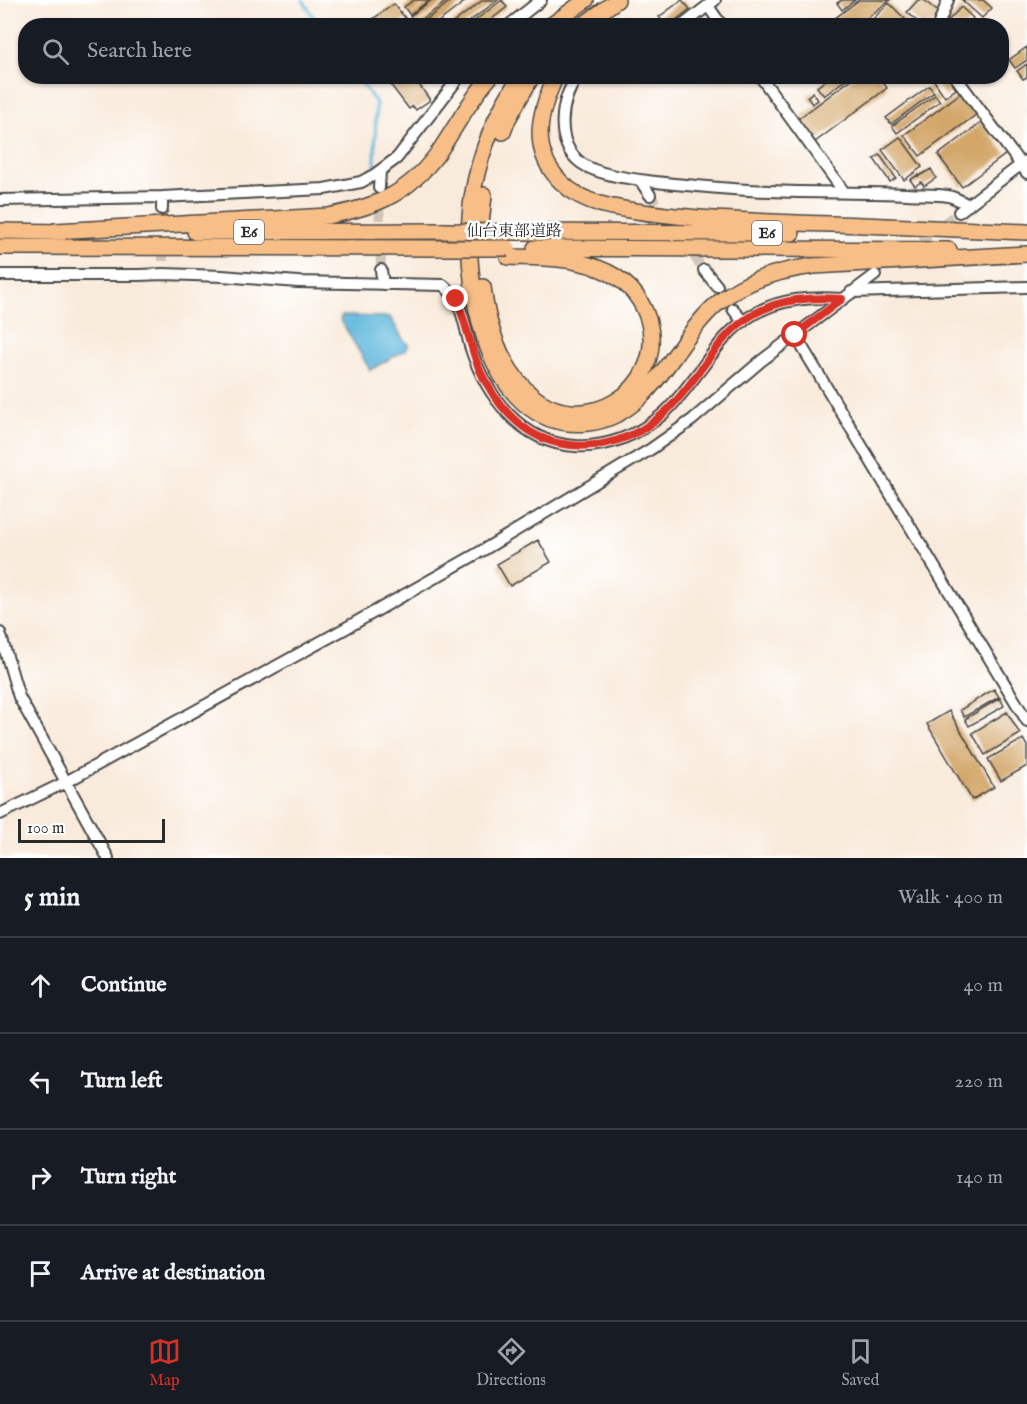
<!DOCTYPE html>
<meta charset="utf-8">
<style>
:root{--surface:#171b24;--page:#20242c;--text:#f1f3f6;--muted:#9ea1a6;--line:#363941;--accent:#d93025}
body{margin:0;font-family:"IM FELL English","Noto Serif JP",serif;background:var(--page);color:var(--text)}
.scale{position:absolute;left:18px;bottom:15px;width:147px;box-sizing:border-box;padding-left:6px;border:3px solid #2b2b2b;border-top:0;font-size:16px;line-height:21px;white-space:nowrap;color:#2b2b2b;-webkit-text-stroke:4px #fff;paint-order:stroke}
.stop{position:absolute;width:18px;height:18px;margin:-14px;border:4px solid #d93025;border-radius:50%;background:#fff}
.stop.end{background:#d93025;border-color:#fff;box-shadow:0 2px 6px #0008}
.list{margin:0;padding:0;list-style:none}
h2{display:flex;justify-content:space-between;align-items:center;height:78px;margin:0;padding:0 24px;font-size:26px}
h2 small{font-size:20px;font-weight:400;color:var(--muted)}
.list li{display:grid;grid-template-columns:39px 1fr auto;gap:18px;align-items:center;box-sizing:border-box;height:96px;padding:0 24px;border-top:2px solid var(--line)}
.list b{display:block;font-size:22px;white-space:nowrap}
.list em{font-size:20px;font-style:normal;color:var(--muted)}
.icon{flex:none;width:33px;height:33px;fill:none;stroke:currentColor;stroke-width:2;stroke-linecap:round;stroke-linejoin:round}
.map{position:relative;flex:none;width:1027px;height:858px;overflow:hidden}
.search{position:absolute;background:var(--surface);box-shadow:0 2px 4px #0004;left:18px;right:18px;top:18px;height:66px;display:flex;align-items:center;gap:15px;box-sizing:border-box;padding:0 21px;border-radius:24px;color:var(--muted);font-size:22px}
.sheet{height:462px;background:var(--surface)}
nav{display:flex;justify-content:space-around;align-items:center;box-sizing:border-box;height:84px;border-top:2px solid var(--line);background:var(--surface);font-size:16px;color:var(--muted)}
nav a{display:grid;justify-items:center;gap:3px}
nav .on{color:var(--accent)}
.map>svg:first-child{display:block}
</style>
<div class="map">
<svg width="1027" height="858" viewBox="0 0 1027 858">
<rect width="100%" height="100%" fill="#fff"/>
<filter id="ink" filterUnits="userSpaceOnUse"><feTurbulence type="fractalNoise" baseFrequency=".0167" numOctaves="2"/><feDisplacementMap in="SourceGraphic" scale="12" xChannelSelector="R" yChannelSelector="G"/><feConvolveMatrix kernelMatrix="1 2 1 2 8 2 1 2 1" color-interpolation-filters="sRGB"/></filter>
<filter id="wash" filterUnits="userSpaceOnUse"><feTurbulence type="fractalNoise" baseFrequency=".008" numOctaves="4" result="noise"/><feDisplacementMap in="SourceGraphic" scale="24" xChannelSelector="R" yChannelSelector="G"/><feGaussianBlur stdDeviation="1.35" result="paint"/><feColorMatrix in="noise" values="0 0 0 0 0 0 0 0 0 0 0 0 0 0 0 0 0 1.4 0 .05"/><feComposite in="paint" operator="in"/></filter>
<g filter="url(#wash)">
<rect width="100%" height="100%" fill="#f9ebdc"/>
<path fill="#5eb7dc" stroke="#447184" stroke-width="1.5" d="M342,316L390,317L404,341L409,344L406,350L370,370L340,319Z"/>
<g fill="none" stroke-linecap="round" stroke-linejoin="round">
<path stroke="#5eb7dc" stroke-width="3" d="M303,0L319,26
M357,76L376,103L375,165"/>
</g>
<g id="blocks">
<path fill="#d3a76a" d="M414,0H429L410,15L404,7Z
M432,0H448L416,24L410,16Z
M452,0H467L433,26H418Z
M483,0H498L463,26H449Z
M502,0L507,7L483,26H468Z
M682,0L690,9L668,26H666L659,17Z
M842,0H855L842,10L837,3Z
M859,0H890L857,26H839L834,19Z
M918,0H924L940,14L931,26L928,24L922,26L907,12Z
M962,0H983L992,8L982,18Z
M889,3L912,26H875L871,21Z
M394,4L406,19L397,26H367L366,24Z
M961,7L973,18L966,26H949L946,23Z
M1027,47V60L1015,68L1009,60Z
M1027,64V77L1023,79L1017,71Z
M384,76H413L430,100L416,110L413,106L409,109Z
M831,76H850L824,96L817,87Z
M856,76H879L887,88L815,142L798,119Z
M931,76H947L956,89L945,97Z
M929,86L934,92L891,124L886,118Z
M813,92L818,100L812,104L807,97Z
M961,93L977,114L920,156L904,135Z
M935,95L940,101L897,133L892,126Z
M982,122L1006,154L962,187L938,155Z
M900,137L922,167L904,180L882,150Z
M880,155L896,178L890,182L874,159Z
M931,169L936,178L924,186L921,182L915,186L910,180L918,175L919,176Z
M538,540L551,562L510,586L497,564Z
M994,689L999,697L964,717L960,710Z
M1000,698L1004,706L969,726L965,719Z
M949,711L994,787L972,800L927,724Z
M1007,712L1020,734L985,755L972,733Z
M1023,739L1027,746V766L1001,781L988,759Z"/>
</g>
</g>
<g filter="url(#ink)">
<use href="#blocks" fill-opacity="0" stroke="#4a4846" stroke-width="1.5"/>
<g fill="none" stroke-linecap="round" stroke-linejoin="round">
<path stroke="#d0c5b9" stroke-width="10" stroke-dasharray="10 5" stroke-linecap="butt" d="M379,195L381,270
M650,195L704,270
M162,209L163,261
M909,250L959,212"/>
<defs>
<path id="minor" d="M708,6L722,26
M508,26L541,0
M682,26L715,0
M938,26L948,0
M578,76C560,100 554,143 581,163C599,176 634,179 656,182C694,186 732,190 770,191C816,193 861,192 907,194C920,195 935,194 948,196C955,197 962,202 969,205
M760,76L844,192
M955,76L1027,173
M640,180L650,195
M379,188L380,171
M0,200L162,197L324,189L361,182L374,175L397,158L460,76
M162,209V197
M959,212L1027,160
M381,270L383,284
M704,270L717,286
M0,275H139L164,274L222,276L298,282L443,285C462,300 464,323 470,346C485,394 520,443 575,446C607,448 639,435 663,414C677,402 689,384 701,369C716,348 731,327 754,314C781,298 812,297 842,299
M851,292L1027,287
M733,309L743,322
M795,335L1027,721
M0,633L19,697L108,858
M0,814L66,782L346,628L480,552L651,449L692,420L761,361L875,275"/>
<path id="highway" d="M550,26L586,0
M582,26L617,0
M521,76C496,112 479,155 472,198C461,273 482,434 588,423C653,416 674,340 718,303C745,280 780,270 814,266L1027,254
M556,76C539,112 529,150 561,182C571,192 586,200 600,204C625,211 651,213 677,216C738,222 801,223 863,225C918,227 972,230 1027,232
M503,132L508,119L532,76
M0,231L63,232
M55,231L328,216C376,207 408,194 438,153C456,127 470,99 491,76
M195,232L443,231
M507,232L792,233
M479,243L484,195
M0,247L442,248
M535,248L949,250
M483,287C487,323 500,365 527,391C580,444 669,390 648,319C640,294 622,277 598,268C570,257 537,258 508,257"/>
</defs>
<use href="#minor" stroke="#4a4846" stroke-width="14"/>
<use href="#highway" stroke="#4a4846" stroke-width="18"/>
<use href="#minor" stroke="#fff" stroke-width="10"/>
<use href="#highway" stroke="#f7be87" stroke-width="15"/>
<defs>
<path id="highway-bridge" d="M443,231L507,232
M442,248H508"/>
</defs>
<use href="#highway-bridge" stroke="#4a4846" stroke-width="18" stroke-linecap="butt"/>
<use href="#highway-bridge" stroke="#f7be87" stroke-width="15"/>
</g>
</g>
<g fill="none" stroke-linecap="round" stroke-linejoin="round" filter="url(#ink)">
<path stroke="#d93025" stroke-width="8" d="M456,299C469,327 471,358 487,384C503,413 529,439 563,444C599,450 636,439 663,414C678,401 690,384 701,369C716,348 731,327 754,314C782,298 812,297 842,299L795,335"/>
</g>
<g text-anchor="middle" stroke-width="5" stroke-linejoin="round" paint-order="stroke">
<g fill="#fff" stroke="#6b6b6b" stroke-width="1.5">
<rect x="234" y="220" width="30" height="24" rx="4.5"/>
<rect x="752" y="221" width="30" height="24" rx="4.5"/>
</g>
<g font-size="15" font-weight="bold" fill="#2b2b2b">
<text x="249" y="237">E6</text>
<text x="767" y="238">E6</text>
</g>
<g font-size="16" fill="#2b2b2b" stroke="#fff">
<text x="514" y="236">仙台東部道路</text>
</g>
</g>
</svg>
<div class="scale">100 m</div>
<div class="stop" style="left:795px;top:335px"></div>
<div class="stop end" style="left:456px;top:299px"></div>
<div class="search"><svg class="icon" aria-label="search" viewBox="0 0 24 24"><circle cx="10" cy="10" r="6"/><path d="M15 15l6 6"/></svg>Search here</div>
</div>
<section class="sheet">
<h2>5 min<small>Walk · 400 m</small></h2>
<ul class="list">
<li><svg class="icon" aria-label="ahead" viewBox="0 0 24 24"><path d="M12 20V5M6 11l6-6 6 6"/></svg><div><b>Continue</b></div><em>40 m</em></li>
<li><svg class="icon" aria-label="left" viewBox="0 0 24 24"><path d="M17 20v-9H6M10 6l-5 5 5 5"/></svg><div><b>Turn left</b></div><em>220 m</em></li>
<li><svg class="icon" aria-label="right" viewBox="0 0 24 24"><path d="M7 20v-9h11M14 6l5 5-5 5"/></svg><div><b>Turn right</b></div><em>140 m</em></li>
<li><svg class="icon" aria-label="arrive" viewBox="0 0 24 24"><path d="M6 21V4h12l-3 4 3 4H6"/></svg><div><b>Arrive at destination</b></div></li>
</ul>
</section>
<nav>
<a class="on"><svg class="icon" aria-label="map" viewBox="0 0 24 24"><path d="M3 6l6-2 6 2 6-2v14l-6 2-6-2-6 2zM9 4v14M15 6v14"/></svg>Map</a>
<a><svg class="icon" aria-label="directions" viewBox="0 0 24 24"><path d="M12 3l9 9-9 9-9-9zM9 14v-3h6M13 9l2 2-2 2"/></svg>Directions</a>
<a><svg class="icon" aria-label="saved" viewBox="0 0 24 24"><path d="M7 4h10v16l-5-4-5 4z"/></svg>Saved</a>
</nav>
